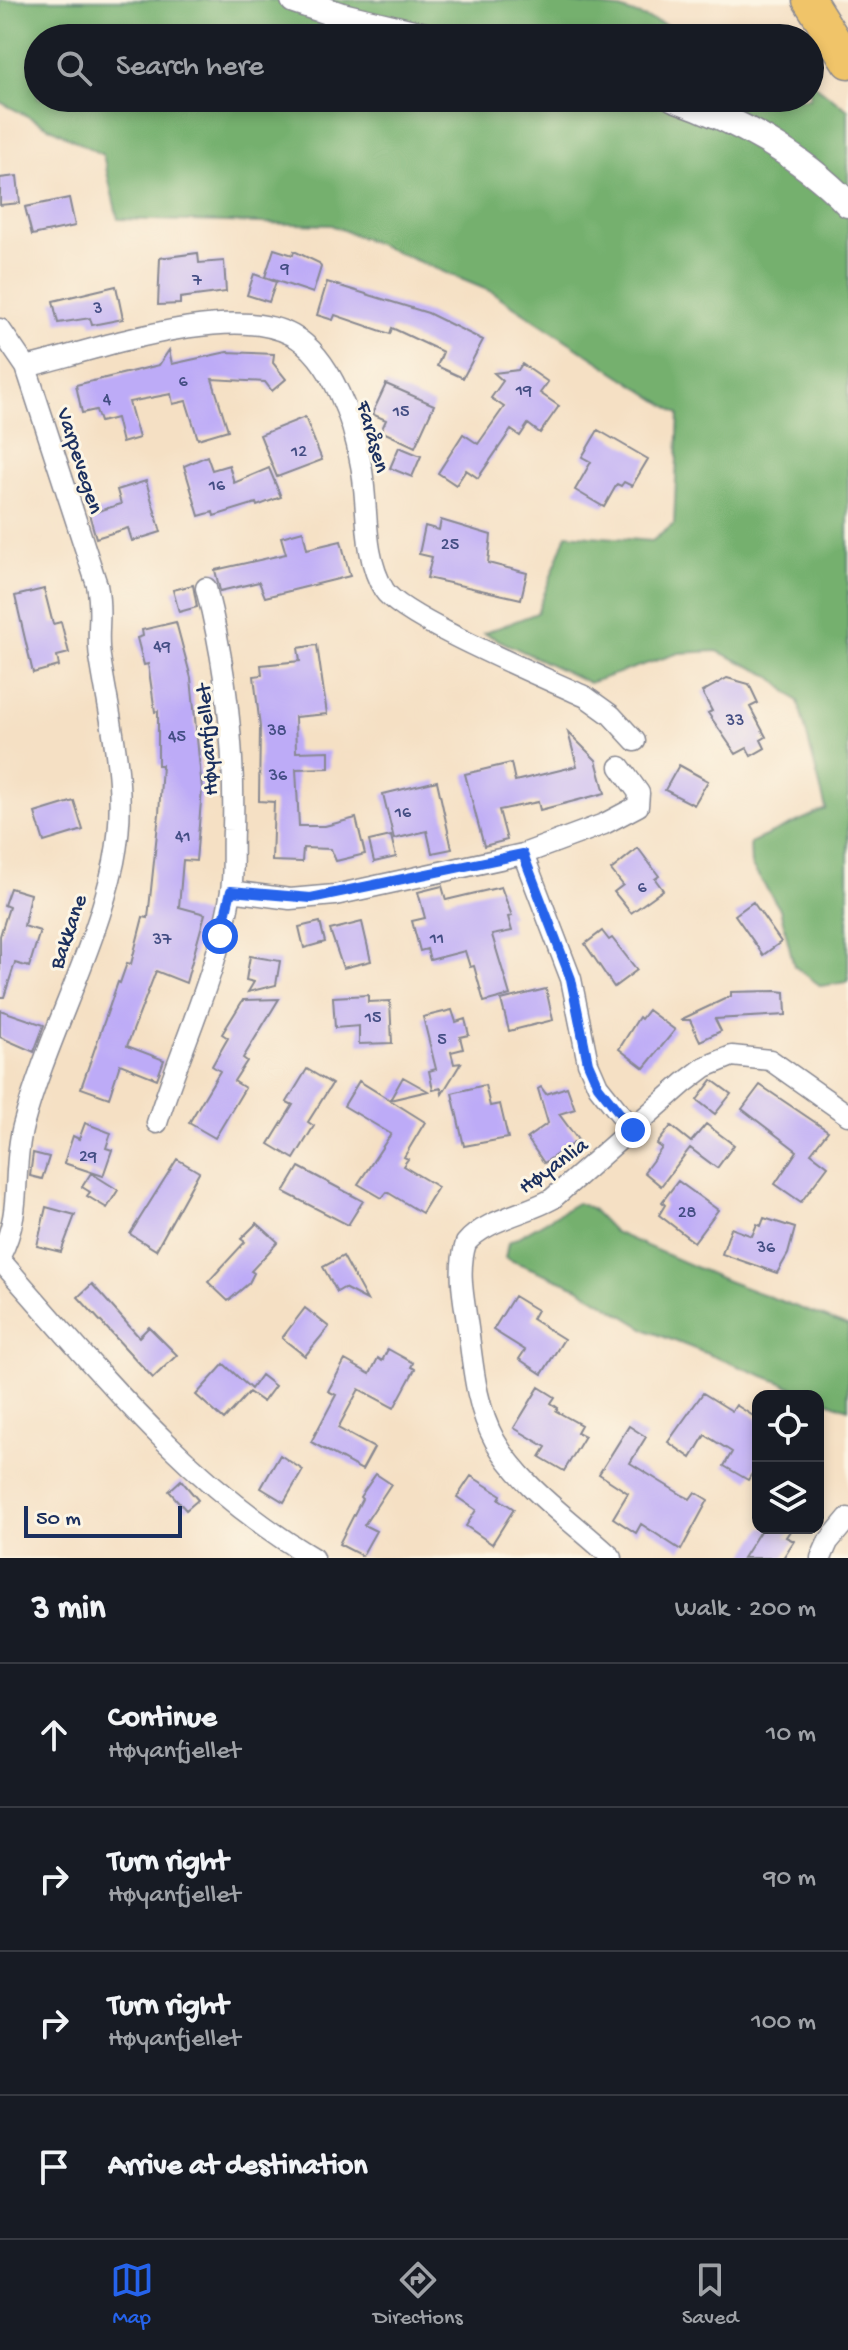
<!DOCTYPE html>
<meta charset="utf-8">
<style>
:root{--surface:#171b24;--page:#242831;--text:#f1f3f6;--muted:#9ea1a6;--line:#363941;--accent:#2563eb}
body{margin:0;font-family:"Gochi Hand",sans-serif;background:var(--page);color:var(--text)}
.controls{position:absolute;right:24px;bottom:24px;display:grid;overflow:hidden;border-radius:16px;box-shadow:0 4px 12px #0003}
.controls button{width:72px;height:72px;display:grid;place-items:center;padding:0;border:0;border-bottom:2px solid var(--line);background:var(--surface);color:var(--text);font:40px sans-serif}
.scale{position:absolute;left:24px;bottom:20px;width:158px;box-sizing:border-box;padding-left:8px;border:4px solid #1b2f5e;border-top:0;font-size:22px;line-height:28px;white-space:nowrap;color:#1b2f5e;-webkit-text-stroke:6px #fcf5e5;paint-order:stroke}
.stop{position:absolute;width:24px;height:24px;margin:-18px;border:6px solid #2563eb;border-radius:50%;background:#fff}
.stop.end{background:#2563eb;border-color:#fff;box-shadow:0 2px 8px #0008}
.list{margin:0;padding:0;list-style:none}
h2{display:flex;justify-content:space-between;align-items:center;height:104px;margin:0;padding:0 32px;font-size:34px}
h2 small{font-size:26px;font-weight:400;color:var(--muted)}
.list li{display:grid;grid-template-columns:52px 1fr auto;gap:24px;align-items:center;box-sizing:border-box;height:144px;padding:0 32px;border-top:2px solid var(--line)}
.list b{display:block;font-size:30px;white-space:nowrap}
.list p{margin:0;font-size:26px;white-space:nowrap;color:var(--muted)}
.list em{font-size:26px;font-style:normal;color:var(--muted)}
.icon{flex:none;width:44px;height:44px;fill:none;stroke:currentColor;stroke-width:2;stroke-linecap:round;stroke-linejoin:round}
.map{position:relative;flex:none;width:848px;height:1558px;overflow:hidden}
.search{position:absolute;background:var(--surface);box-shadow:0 4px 12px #0003;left:24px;right:24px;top:24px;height:88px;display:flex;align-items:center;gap:20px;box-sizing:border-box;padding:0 28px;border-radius:44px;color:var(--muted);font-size:30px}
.sheet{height:680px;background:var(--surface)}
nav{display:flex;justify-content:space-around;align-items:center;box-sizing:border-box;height:112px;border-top:2px solid var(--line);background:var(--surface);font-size:22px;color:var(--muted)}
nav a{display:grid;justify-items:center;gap:4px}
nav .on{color:var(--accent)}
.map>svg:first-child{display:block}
</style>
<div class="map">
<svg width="848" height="1558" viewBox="0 0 848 1558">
<rect width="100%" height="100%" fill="#fcf5e5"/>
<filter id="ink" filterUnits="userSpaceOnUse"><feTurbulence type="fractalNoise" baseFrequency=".0125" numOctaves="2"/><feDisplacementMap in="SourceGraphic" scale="16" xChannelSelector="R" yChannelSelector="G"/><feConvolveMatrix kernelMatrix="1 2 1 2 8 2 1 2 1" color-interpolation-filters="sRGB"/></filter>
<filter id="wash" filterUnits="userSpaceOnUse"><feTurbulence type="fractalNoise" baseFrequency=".006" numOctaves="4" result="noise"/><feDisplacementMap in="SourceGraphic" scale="32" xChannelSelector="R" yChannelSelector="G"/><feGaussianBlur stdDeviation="1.8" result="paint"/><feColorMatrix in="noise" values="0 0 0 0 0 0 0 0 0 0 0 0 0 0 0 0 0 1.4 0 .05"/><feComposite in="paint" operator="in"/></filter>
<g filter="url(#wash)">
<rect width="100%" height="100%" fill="#f5e0c4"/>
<path fill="#75b06e" stroke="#487066" stroke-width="2" d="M0,0H545L620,9L704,38H38V98H810V81L848,110V982L821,986L794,966L780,909L751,865L750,843L826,809L798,701L769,675L717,651L679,653L589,683L484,633L537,613L567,534L652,541L674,524L679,414L492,292L331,225L118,219L103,155L0,102Z
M577,1203L591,1208L614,1232L727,1281L848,1326V1409L649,1331L577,1287L505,1258L508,1243Z"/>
<g id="blocks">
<path fill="#bdabf7" d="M17,176L20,203L0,205V178Z
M69,198L75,226L32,235L25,207Z
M274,249L293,255L294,251L319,263L321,267L313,293L265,277Z
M198,253L199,263L224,261L226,292L180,298V304L158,305L160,258Z
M254,274L276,282L269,302L247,295Z
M327,282L428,313L483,340L463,378L437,366L443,352L392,328L390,334L335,315L333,320L317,315Z
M116,286L123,319L92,325L90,318L58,323L53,301Z
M169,350L172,364L227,352L274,354L273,363L286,379L272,391L265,382L212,379L228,430L198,439L186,401L173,404L171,394L129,402L139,438L122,443L116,418L100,422L96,410L82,413L76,385L159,365Z
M522,364L548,382L540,393L559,406L540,433L528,424L520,436L511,430L478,478L466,470L456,485L438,473L463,434L478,444L504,407L491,398L503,381L494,373L518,370Z
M386,384L434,405L415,447L381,431L386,420L372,414Z
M305,417L322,460L277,477L260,435Z
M598,430L648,459L632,486L624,482L621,486L617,484L604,507L575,490L591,462L582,457Z
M399,447L421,456L412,477L390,468Z
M207,456L212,470L229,465L234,483L269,468L281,497L257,506L256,503L214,516L213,512L199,516L184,466Z
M146,481L161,532L132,541L128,528L96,538L89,514L121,504L117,490Z
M441,520L491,535L488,563L527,573L521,599L427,578L432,557L419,554L425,526L439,530Z
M303,531L307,549L341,541L350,576L265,597L259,582L220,591L215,570L286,554L281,537Z
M193,585L197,607L179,612L173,590Z
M44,589L53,624L61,622L69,653L57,656L59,666L33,673L15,596Z
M176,622L191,678L202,789L196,861L183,860L179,907L205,914L186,983L156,971L127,1046L164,1060L157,1079L120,1064L109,1098L81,1088L118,982L120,983L127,963L131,964L143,917L148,918L159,814L162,765H158V711L155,712L148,664L144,665L137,638L143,636L142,630Z
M317,645L327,714L295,717L296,752L329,751V768L296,769L299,826H325L356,818L365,854L336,861L331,849L303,848L302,862L272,861L274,802L259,801L260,727L254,676L262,675L261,665L300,661L298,648Z
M727,678L749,684L758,703L750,707L766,737L761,740L765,748L751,756L747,748L736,754L708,713L712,711L702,692Z
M568,732L596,760L605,793L540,810L538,802L499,810L507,840L484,846L465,774L511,763L515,781L577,766Z
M679,765L708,781L694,805L665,790Z
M437,781L452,849L432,853L427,831L394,839L383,794Z
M74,801L83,830L44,842L35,813Z
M391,836L396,857L374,862L369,841Z
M638,848L659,876L655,879L663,890L631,913L614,892L623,885L611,870Z
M442,886L446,900L501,887L512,916L508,917L512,931L492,935L510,995L484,1002L474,966L470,967L465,951L430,960L427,949L420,951L412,921L425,918L418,892Z
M10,888L30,894L24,926L40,931L29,967L15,963L4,997H0V936L9,907L4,905Z
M753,902L781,942L763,955L735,915Z
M320,922L325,942L304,948L299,927Z
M362,922L371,961L343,968L330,930Z
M602,931L609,940L612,938L637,970L614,987L585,944Z
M250,956L280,961L276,985L248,992L254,982L246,980Z
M546,989L553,1020L509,1031L501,1000Z
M777,991L785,992L786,1015L715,1019L721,1031L700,1041L690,1020H680L731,996V992Z
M368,995V1002L390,1001L392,1043L359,1044V1026L335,1028L333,997Z
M279,999L243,1058L247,1061L234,1081L245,1088L215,1138L189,1123L220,1071L212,1066L228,1038L222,1034L243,1000Z
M0,1010L44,1025L34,1052L0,1037Z
M452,1010L456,1022L465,1019L469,1035L460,1037L463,1049L451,1052L454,1064L461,1063L442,1094L441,1088L433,1090L429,1071L436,1069L423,1017Z
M648,1010L675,1030L644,1068L619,1049L639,1017L641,1019Z
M307,1069L332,1084L308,1122L314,1126L294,1159L269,1144L293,1105L287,1102Z
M403,1077L428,1091L390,1100L425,1122L404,1157L408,1159L403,1166L438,1187L422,1213L387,1192L382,1198L358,1184L391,1134L344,1106L359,1081L390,1100Z
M712,1080L731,1094L715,1114L697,1100Z
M485,1085L490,1106L500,1104L508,1138L464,1146L452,1093Z
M760,1085L828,1131L811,1153L828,1166L801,1202L775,1184L797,1151L742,1109Z
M541,1087L546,1094L567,1087L575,1109L559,1114L578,1140L544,1163L527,1138L548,1123L538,1089Z
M85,1123L111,1133L106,1148L112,1150L103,1176L64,1163L73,1136L79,1139Z
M706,1124L734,1145L717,1168L690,1148L661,1186L644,1172L662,1148L657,1144L671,1126L691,1142Z
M33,1153L49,1157L42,1179L30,1176Z
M177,1159L199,1172L156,1250L130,1234Z
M299,1167L363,1201L348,1225L284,1192Z
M91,1173L118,1190L107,1208L87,1196L90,1192L82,1187Z
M678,1181L718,1210L694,1242L659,1215L665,1205L662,1202Z
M46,1207L75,1215L61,1252L37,1246Z
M764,1218L795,1228L788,1254L777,1273L722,1254L731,1228L752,1236L757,1224L761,1226Z
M257,1223L278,1242L251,1271L254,1273L249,1283L228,1301L208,1282L245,1242L241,1239Z
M343,1256L367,1300L344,1288L337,1292L323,1267Z
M92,1284L139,1337L149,1327L177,1355L153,1378L78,1297Z
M514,1296L537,1310L532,1319L564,1339L542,1374L519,1359L525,1350L493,1330Z
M305,1308L329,1327L305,1356L282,1338Z
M388,1349L413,1363L411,1367L415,1369L394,1408L359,1389L338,1428L374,1448L362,1470L311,1442L336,1395L328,1391L345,1360L370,1374L378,1358L382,1361Z
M224,1364L251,1389L261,1375L275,1386L263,1402L249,1392L224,1420L196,1395Z
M539,1387L555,1397L551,1403L558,1408L556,1411L581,1425L577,1432L585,1436L564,1471L540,1457L546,1447L514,1428Z
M703,1393L732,1411L736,1405L758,1419V1464L748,1480L724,1466L732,1452L705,1435L691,1458L668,1442Z
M629,1426L646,1437L630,1463L682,1495L690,1499L695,1492L708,1500L681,1550L641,1524L636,1533L613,1518L628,1493L599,1474Z
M280,1455L303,1470L284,1502L261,1488Z
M376,1474L391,1484L364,1525L376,1531L362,1556L339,1544L362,1499L360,1497Z
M471,1476L501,1495L499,1499L514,1509L492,1544L466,1526L476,1510L457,1497Z
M181,1480L198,1500L186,1510L169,1491Z
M762,1528H792L786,1537L794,1541L783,1558H743Z"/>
</g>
</g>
<g filter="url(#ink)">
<use href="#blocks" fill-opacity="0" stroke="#888891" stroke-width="2"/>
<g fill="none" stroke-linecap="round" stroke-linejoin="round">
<defs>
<path id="minor" d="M0,329L26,367L97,585C103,614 96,631 100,657C111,728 129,789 114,862C95,952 47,1037 23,1126C11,1172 24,1210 0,1256
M26,367C92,351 231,301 292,335C332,357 354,423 361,465C369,505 362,554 384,590C401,618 548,679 586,697L611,715L635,741
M523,854L571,979L588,1063L598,1086L633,1130
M231,891L290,899L335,895L523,854L604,824L638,806L639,793L620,767
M157,1123C180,1050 220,966 231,891C234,871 232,850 233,830C235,746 227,669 206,588
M0,1260C95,1367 189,1485 313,1558
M612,1558C574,1522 521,1487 495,1441C476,1407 473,1366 468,1328C464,1300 457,1271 466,1243C485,1220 525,1214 552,1199L684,1083L705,1067L732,1056L770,1060L848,1115
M821,1558L828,1542L848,1518"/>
<path id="tertiary" d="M294,0L342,16L434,38
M674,98C737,120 801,155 848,204"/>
<path id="primary" d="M809,0L848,62"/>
</defs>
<use href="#minor" stroke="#888891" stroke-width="23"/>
<use href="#tertiary" stroke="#888891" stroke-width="29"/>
<use href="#primary" stroke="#888891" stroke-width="35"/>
<use href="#minor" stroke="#fff" stroke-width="20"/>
<use href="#tertiary" stroke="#fff" stroke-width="26"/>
<use href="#primary" stroke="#f0c469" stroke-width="32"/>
</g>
</g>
<g fill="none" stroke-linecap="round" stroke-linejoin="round" filter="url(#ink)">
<path stroke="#2563eb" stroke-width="10" d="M220,936L231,891L311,898L523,854L571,979L588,1063L598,1086L633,1130"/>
</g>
<g text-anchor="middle" stroke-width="6" stroke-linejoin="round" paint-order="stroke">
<g font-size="18" fill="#444e84">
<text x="285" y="273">9</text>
<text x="197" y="285">7</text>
<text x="98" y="313">3</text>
<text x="183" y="386">6</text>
<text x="524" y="395">19</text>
<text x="107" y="404">4</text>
<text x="401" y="416">15</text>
<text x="299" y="456">12</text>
<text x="217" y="490">16</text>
<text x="450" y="549">25</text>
<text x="162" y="651">49</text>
<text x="735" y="725">33</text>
<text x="277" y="735">38</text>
<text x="177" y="741">45</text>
<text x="278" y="780">36</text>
<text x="403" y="817">16</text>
<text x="183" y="841">41</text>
<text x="642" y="892">6</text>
<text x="437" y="943">11</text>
<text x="162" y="944">37</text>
<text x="373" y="1022">15</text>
<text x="442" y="1044">5</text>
<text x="88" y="1161">29</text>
<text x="687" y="1217">28</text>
<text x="766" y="1252">36</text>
</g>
<g font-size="22" fill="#1b2f5e" stroke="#fcf5e5">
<text transform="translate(375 436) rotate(74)" y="8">Faråsen</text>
<text transform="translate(82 460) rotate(72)" y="8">Varpevegen</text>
<text transform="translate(205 740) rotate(-94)" y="8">Høyanfjellet</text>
<text transform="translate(66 931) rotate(-71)" y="8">Bakkane</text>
<text transform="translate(552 1164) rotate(-36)" y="8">Høyanlia</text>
</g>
</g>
</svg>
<div class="controls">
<button><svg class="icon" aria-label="locate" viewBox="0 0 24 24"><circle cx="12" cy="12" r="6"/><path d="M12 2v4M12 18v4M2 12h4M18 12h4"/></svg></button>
<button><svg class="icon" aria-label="layers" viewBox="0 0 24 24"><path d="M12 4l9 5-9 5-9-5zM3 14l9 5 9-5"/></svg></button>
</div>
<div class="scale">50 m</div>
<div class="stop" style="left:220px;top:936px"></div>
<div class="stop end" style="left:633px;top:1130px"></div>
<div class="search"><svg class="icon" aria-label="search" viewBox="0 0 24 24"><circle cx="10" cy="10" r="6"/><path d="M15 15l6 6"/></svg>Search here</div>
</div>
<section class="sheet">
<h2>3 min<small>Walk · 200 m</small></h2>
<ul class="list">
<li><svg class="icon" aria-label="ahead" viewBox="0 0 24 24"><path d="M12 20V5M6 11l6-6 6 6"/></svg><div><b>Continue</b><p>Høyanfjellet</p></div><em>10 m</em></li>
<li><svg class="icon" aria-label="right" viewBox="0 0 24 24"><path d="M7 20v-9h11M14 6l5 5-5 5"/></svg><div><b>Turn right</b><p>Høyanfjellet</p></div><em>90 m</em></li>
<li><svg class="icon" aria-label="right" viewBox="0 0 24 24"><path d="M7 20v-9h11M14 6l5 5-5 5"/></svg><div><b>Turn right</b><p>Høyanfjellet</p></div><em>100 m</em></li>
<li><svg class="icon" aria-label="arrive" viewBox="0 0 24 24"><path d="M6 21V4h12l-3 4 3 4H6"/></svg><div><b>Arrive at destination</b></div></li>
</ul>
</section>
<nav>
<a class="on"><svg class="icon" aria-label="map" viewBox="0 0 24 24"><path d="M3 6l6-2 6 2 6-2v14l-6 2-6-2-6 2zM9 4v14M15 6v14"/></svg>Map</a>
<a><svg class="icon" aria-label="directions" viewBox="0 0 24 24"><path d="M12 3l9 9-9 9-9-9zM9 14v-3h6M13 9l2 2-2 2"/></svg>Directions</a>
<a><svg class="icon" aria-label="saved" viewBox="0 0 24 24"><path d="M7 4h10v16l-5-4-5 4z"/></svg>Saved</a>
</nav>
